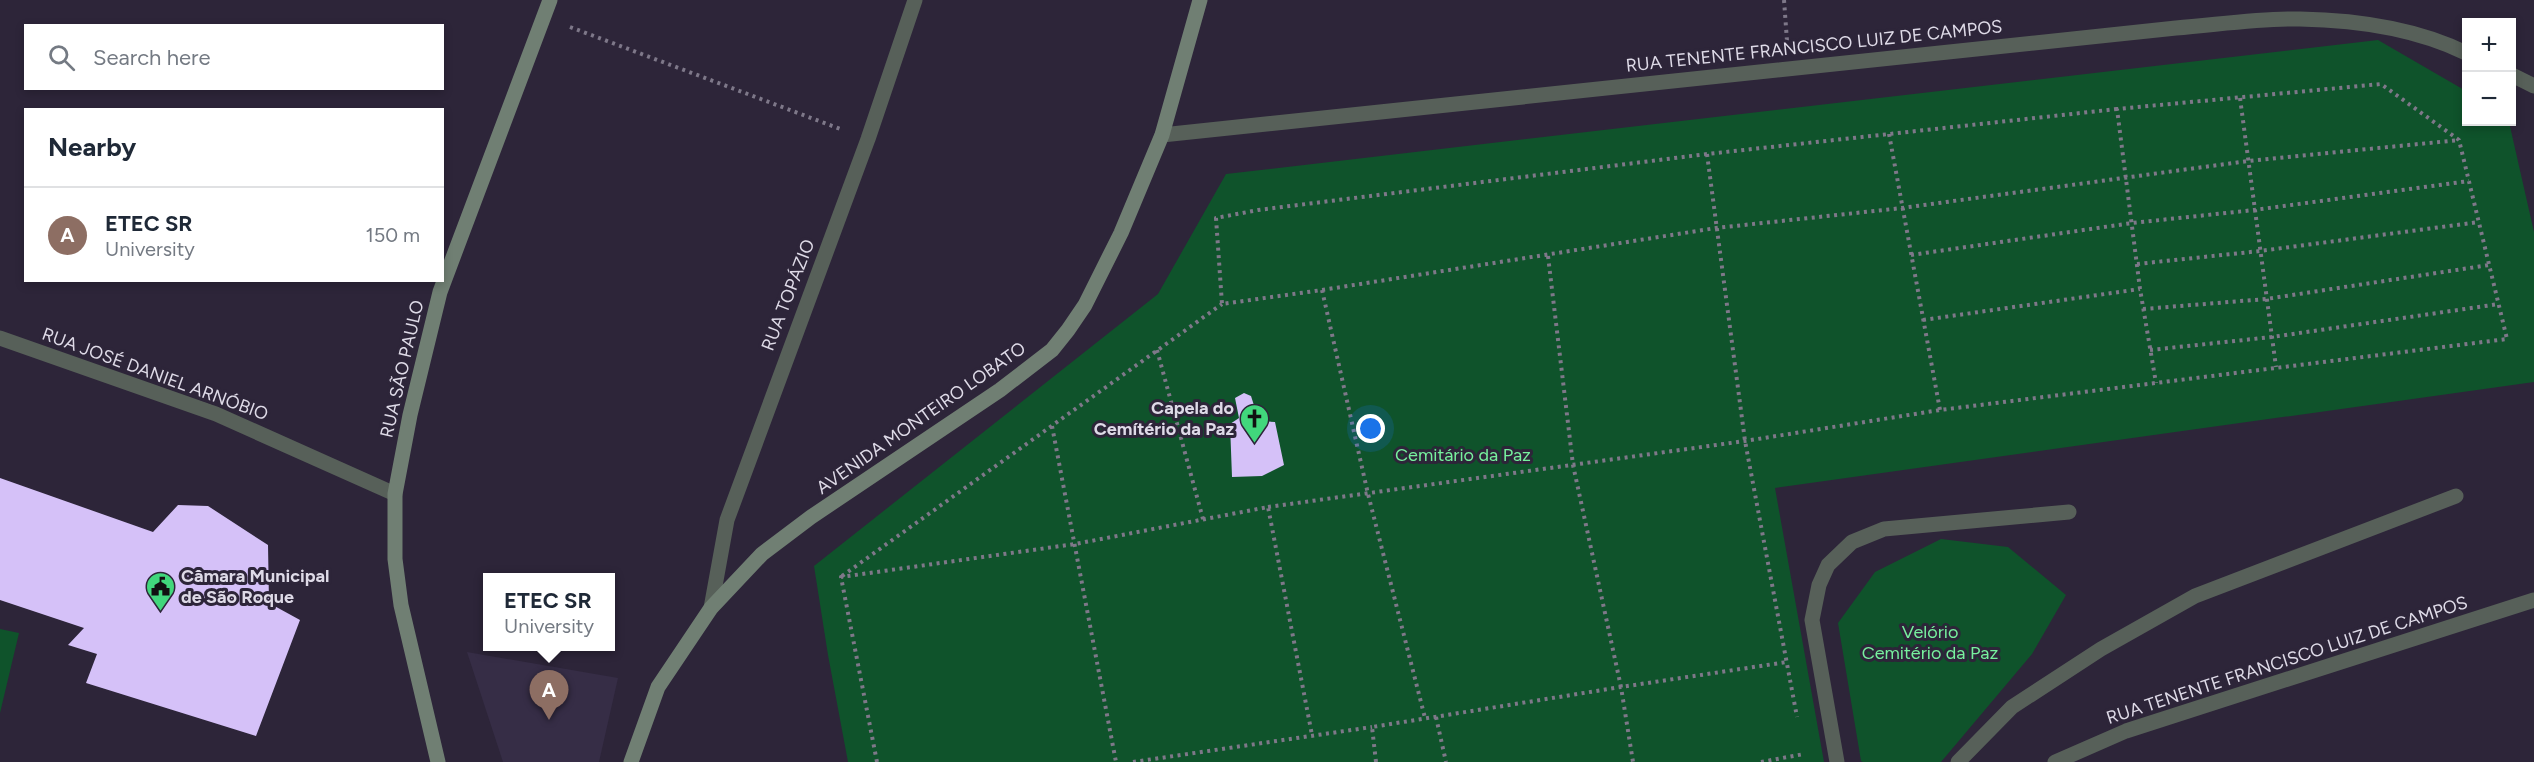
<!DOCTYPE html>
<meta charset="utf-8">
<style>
:root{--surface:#fff;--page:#f6f6f7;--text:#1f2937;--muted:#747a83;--line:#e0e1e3;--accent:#111827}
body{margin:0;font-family:Figtree,sans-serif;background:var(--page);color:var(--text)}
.controls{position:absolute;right:18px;top:18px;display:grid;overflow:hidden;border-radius:0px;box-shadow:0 3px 9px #0003}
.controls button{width:54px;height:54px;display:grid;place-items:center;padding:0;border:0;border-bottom:2px solid var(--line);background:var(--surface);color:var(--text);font:30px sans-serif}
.you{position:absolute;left:1371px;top:429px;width:21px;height:21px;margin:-15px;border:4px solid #fff;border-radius:50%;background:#1a73e8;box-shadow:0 0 0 9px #1a73e833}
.badge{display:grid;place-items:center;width:39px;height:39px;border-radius:50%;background:var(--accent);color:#fff;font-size:20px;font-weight:700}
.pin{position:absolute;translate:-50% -50px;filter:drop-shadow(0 2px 3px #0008)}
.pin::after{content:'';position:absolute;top:32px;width:21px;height:18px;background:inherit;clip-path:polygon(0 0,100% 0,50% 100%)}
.popup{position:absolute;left:483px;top:573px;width:132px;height:78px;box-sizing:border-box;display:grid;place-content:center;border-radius:0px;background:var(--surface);filter:drop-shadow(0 2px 4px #0005);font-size:20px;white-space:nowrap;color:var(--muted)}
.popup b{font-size:22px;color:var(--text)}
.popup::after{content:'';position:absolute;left:50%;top:100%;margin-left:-12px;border:12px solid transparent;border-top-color:var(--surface)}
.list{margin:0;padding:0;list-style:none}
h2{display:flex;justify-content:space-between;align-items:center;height:78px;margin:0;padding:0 24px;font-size:26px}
h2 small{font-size:20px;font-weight:400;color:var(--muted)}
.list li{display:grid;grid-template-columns:39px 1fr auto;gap:18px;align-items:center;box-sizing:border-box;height:96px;padding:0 24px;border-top:2px solid var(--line)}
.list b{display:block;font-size:22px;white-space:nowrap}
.list p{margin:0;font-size:20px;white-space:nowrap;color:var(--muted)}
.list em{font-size:20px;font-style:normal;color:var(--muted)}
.icon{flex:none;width:33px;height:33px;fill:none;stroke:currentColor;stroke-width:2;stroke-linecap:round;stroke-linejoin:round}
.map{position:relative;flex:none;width:2534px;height:762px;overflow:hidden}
.search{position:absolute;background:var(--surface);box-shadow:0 3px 9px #0003;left:24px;top:24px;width:420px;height:66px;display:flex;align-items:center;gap:15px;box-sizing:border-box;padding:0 21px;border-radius:0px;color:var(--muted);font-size:22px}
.panel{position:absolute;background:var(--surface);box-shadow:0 3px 9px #0003;left:24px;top:108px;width:420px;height:174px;border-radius:0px}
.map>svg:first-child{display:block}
</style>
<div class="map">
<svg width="2534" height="762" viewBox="0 0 2534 762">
<rect width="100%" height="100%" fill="#2d2539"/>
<path fill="#362d46" d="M467,652L618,678L599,762H503Z"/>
<path fill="#0f532b" d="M2378,40L2466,91V122H2509L2534,232V382L1775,488L1824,762H848L828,655L814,566L1158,294L1226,174Z
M1941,539L2008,547L2066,595L2032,654L1941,762H1863L1861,761L1838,623L1875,572Z
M0,629L19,633L0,713Z"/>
<path fill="#d5c1f8" d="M1244,393L1251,396L1259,421L1275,422L1284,465L1262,476L1232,477L1230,424L1239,418L1235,398Z
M0,478L153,532L178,505L208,506L268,545L269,603L300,620L256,736L86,683L97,654L68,645L84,628L0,600Z"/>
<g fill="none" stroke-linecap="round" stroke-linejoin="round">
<path stroke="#7e7889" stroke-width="4" stroke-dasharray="3 4.5" stroke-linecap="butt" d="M1784,0L1787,41
M570,27L843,130
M2240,98L2276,367
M2117,109L1707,154L1258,210L1216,218L1222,304L1322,290L1716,228L1902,208L2248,161L2459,140
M1889,134L1940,410
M1707,154L1745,441L1797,717
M1911,255L2132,223L2254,210L2469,181
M1548,256L1573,465L1621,687L1787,662
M2137,264L2260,251L2479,222
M1322,290L1368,494L1425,718
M2143,309L2266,299L2489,265
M1923,320L2140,289
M1157,350L1203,519
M2150,350L2272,337L2499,304
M1052,426L1116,762
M1268,507L1745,441L1940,410L2507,339L2459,140L2381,84L2117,109L2140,289L2156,383
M842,576L1222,304
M1436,717L1446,762
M877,762L841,577L1075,544L1268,507L1312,735
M1133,762L1372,727
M1376,762L1372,727L1621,687L1633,762
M1761,762L1804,754"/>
<path stroke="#576059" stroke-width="15" d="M1837,762L1812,620L1819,585L1828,565L1852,542L1884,529L2069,512
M1958,762L2012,707L2101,649L2195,596L2456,496"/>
<path stroke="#576059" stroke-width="15" d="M2512,75L2534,86
M1162,135L2176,28C2216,25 2259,18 2300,19C2355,20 2417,29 2466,53
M0,338L216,414L395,494
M711,608L727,520L868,139L915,0
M2055,762L2126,731L2534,600"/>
<path stroke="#707f73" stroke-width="15" d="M438,762L401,605L395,559V494L410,415L440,292L550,0
M631,762L658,687L711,608L762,554L811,517L1000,390L1052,350L1068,330L1085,305L1121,233L1162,135L1200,0"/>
</g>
<defs>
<symbol id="church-pin" viewBox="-11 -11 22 30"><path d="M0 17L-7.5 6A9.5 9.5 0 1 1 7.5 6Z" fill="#41d77c" stroke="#2d2539"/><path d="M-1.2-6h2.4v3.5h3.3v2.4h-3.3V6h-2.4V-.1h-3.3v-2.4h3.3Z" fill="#111"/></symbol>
<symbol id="civic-pin" viewBox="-11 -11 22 30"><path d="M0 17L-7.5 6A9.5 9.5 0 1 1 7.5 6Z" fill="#41d77c" stroke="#2d2539"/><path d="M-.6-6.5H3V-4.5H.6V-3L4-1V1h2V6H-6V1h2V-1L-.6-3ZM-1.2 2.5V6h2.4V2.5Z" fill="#111"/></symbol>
</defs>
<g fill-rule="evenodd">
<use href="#church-pin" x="1238" y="402" width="33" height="45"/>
<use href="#civic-pin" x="144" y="570" width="33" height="45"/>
</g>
<g text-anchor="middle" stroke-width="6" stroke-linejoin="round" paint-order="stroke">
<g font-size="18" fill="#dedae7" stroke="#2d2539">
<text transform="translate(1814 46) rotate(-6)" y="6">RUA TENENTE FRANCISCO LUIZ DE CAMPOS</text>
<text transform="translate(788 295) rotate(-69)" y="6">RUA TOPÁZIO</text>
<text transform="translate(402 369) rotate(-77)" y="6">RUA SÃO PAULO</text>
<text transform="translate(155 374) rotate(20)" y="6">RUA JOSÉ DANIEL ARNÓBIO</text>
<text transform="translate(921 418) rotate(-35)" y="6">AVENIDA MONTEIRO LOBATO</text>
<text transform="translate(2287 660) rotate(-18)" y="6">RUA TENENTE FRANCISCO LUIZ DE CAMPOS</text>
</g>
<g font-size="18" font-weight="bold" fill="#dedae7" stroke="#2d2539" text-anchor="end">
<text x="1234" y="414">Capela do<tspan x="1234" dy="21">Cemítério da Paz</tspan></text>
<text x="181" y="582" text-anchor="start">Câmara Municipal<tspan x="181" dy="21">de São Roque</tspan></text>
</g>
<g font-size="18" fill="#77f19e" stroke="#2d2539">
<text x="1463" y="461">Cemitário da Paz</text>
<text x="1930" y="638">Velório<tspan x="1930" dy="21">Cemitério da Paz</tspan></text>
</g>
</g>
</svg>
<div class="controls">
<button>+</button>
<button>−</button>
</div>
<div class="you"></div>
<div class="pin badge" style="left:549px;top:720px;background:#8d6e63">A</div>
<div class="popup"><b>ETEC SR</b>University</div>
<div class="search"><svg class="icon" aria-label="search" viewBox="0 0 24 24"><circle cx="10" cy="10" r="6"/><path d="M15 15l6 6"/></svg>Search here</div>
<section class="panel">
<h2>Nearby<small></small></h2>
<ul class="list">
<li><span class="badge" style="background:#8d6e63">A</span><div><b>ETEC SR</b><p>University</p></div><em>150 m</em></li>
</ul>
</section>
</div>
